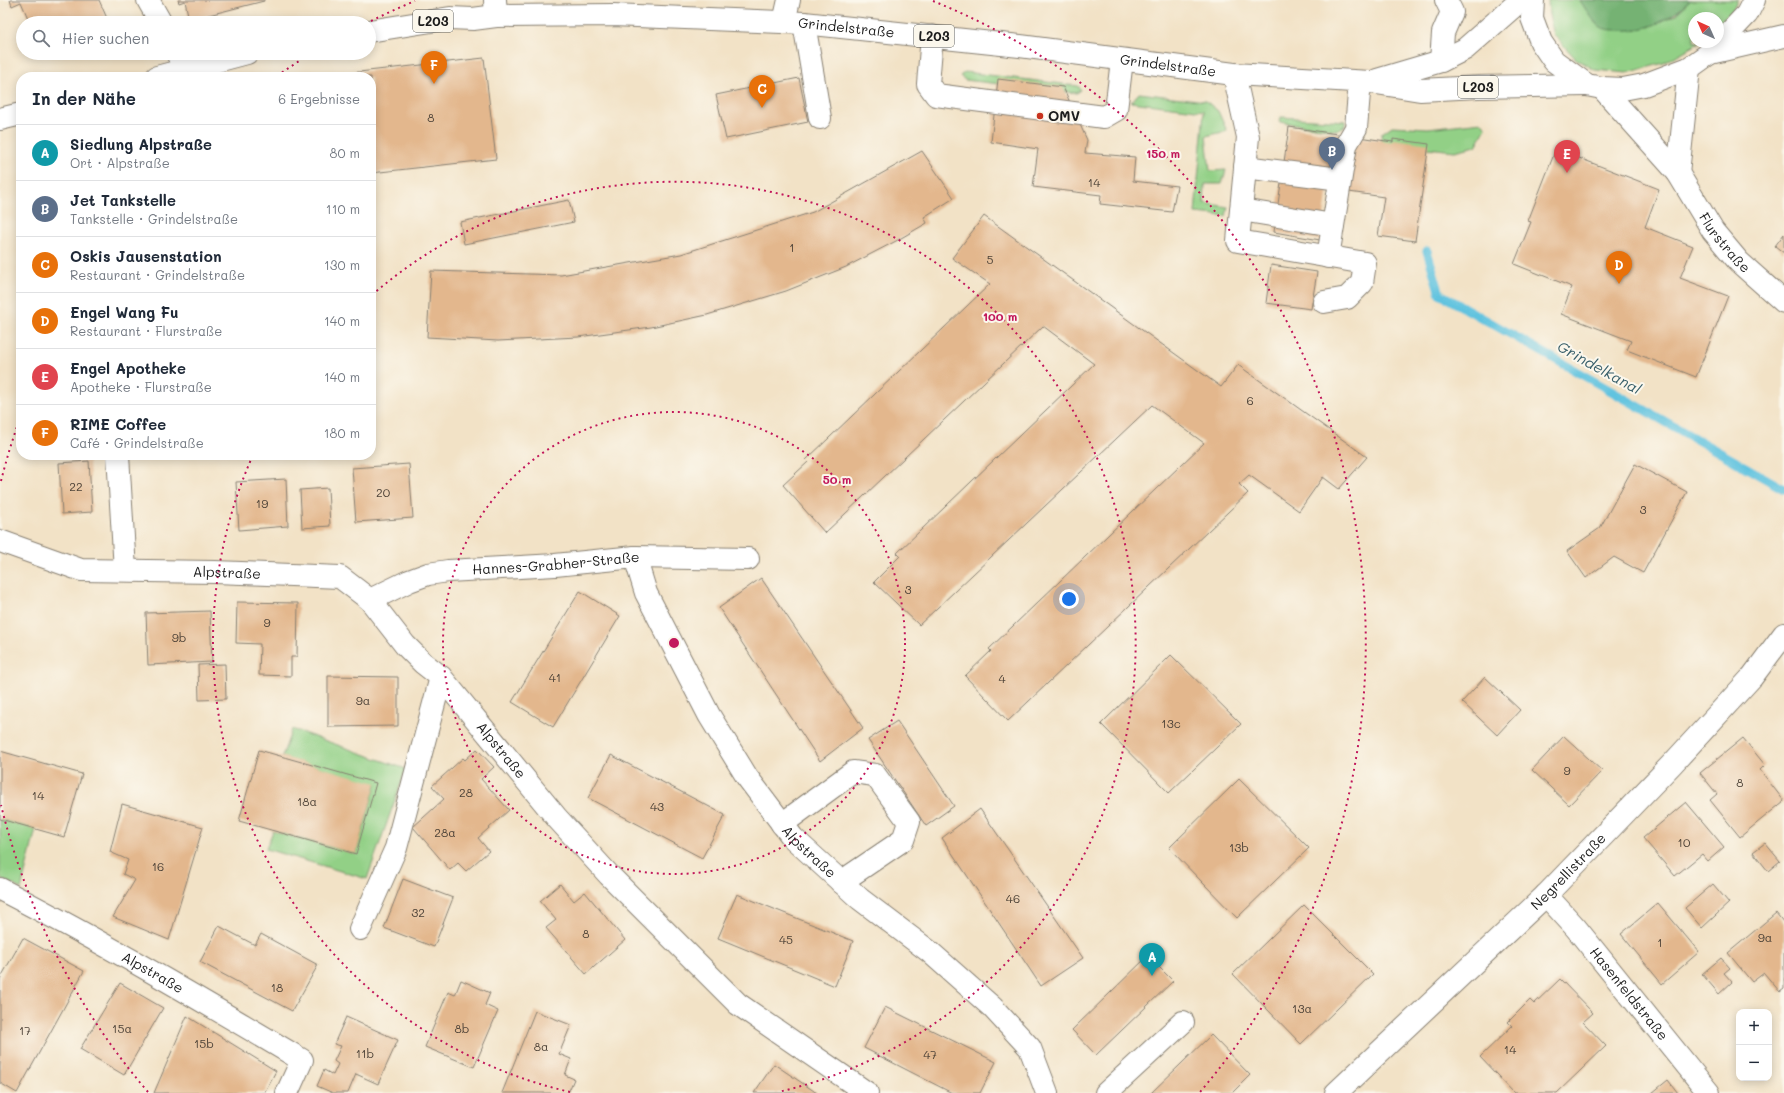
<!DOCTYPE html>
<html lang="de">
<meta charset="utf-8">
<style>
:root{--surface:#fff;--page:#f6f6f7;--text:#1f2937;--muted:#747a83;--line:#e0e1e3;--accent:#d93025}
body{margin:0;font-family:Mali,sans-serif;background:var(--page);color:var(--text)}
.controls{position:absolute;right:12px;bottom:12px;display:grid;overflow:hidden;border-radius:8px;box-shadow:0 2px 10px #0003}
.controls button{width:36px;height:36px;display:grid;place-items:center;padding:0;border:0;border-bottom:1px solid var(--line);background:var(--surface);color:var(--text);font:20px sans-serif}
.compass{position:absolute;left:1688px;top:12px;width:36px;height:36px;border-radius:50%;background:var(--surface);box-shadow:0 2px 10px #0003;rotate:315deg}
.you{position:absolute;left:1069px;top:599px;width:14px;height:14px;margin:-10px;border:3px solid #fff;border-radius:50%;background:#1a73e8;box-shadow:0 0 0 6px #1a73e833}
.badge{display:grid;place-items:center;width:26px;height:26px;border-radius:50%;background:var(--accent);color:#fff;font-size:13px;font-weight:700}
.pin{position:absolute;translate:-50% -33px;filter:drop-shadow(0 1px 2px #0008)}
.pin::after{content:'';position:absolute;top:21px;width:14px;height:12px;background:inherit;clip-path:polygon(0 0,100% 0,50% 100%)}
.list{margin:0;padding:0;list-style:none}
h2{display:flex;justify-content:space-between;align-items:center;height:52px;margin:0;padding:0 16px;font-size:17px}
h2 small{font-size:13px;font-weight:400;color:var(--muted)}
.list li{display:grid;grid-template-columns:26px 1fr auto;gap:12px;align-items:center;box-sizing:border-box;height:56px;padding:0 16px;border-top:1px solid var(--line)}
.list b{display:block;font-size:15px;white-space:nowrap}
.list p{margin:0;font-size:13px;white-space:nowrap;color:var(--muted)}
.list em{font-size:13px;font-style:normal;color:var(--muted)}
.icon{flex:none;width:22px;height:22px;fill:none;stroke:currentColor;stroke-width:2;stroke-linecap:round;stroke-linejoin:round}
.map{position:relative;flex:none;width:1784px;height:1093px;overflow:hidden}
.search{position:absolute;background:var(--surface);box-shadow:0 2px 10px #0003;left:16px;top:16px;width:360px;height:44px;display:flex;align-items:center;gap:10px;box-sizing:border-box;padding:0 14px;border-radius:22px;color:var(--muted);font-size:15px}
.panel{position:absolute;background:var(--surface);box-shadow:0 2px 10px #0003;left:16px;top:72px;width:360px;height:388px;border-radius:16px}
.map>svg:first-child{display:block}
</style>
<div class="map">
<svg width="1784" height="1093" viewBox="0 0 1784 1093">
<rect width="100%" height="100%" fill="#fbf7ec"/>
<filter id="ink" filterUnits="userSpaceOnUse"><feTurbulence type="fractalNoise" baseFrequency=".025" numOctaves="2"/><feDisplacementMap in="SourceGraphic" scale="8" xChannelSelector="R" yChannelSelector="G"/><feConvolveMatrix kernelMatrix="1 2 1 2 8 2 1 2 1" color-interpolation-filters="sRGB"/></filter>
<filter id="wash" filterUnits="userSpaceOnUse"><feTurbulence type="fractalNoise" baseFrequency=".012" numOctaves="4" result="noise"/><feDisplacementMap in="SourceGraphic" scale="16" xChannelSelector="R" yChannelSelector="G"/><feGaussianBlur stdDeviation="0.9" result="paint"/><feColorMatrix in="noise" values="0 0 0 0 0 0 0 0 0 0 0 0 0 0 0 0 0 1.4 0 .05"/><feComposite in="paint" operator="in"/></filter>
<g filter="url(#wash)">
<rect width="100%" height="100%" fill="#f2e2c6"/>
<path fill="#92d086" stroke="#577651" d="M1548,0H1580L1589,14L1649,27L1675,15L1691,0H1738L1732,11L1718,24V18H1694V42H1700L1664,63L1627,73L1595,70L1575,58L1554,35L1549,15Z
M965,72L1078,86L1081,90L1077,93L965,80L960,76Z
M1139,93L1206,101L1218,111L1227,131L1206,136L1210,171L1226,170L1222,184H1205L1204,203L1228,207L1226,216L1195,213L1204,111L1131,102Z
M1281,117L1345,121V126L1336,130L1280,122Z
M1482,122L1486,128L1476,146L1455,151L1380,143L1382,133L1392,126L1428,128Z
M292,729L406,769L367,879L266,849L273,831L356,854L376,784L282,757Z
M0,819L36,829L21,889L0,878Z"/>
<path fill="#75b273" stroke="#486748" d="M1580,0H1691C1670,19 1649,32 1619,30C1614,30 1605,30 1601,27C1595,24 1583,6 1580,0Z"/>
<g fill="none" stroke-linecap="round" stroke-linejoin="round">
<path stroke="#61c3df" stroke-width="9" d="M1427,251L1440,294L1784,489"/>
</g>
<g id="blocks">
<path fill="#e3b78d" d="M10,0H99L109,23H30L21,2L12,6Z
M178,0H264V1L189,20L185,1L179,3Z
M484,58L496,159L371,173V77H342L341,74Z
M799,78L808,122L726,139L716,95Z
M998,79L1063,87L1087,140L1085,153L1135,157L1133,181L1177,186L1172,212L1100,204L1101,195L1033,187L1038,149L991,142Z
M1289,127L1393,142V139L1429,144L1415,241L1378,236L1384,197L1328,189L1320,240L1274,232Z
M1556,149L1659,189L1645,227L1693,246L1680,278L1728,296L1696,377L1627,350L1631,341L1561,314L1572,287L1514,264L1531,222L1528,221Z
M922,151L954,198L924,217L927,223L896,241L846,267L786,291L707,315L651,327L578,337L498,341L427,337L431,271L561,275L681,254L813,212Z
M569,200L574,222L464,244L460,222Z
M984,216L1221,387L1238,365L1367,457L1339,489L1323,477L1299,511L1249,475L1239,484L1248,493L1008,721L965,676L991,651L989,649L1204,443L1152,405L919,625L874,582L900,556L897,553L1094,364L1043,326L825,533L783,485L808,462L806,460L990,284L952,258Z
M1784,234V253L1775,246Z
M1271,265L1317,272L1311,309L1266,303Z
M89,461L92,512L62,514L59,463Z
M409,464L413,518L356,522L352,468Z
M1635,464L1687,492L1643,573L1614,557L1586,578L1567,551L1600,528Z
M286,479L288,526L239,530L236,482Z
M328,488L330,526L302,528L300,490Z
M761,578L863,728L820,761L719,608Z
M580,591L620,616L553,727L512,702Z
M237,602L298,603L297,657H291V676L259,675L260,644L236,643Z
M210,611L212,662L148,665L146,613Z
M1171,655L1241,724L1169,793L1101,724Z
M225,664L226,699L199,700L198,665Z
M328,676L398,677V726L328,727Z
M1485,677L1520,710L1497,735L1462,702Z
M897,721L954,806L926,826L868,740Z
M1564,736L1602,771L1569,805L1532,770Z
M1743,738L1765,765L1760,770L1784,801L1740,837L1710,800L1717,794L1700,773Z
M477,749L494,767L481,779L509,810L478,838L489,851L466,871L458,863L450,870L413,827L444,799L432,786L463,758L465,760Z
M259,750L376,783L356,854L239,821Z
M0,751L82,774L64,837L0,819Z
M611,755L725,815L702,858L588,798Z
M1239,779L1309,848L1237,918L1169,848Z
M1686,802L1724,847L1708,861L1702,854L1675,876L1643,838Z
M122,804L203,827L169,940L113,917L135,880L123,874L128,860L110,852Z
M980,809L1083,958L1041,986L942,838Z
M1765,843L1780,861L1768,871L1753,852Z
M403,879L453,898L434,947L384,928Z
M560,884L574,901L585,892L625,940L586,974L546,928L556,920L540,901Z
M1713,884L1729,903L1702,928L1685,908Z
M737,894L853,941L835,986L718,938Z
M1658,903L1699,952L1662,984L1621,934Z
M1304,905L1373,974L1301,1044L1233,974Z
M1776,913L1784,923V989L1780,992L1764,973L1752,982L1728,953Z
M219,926L255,945L261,934L318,965L292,1011L200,962Z
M23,938L84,971L17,1093L0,1083V979Z
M1148,956L1173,981L1096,1055L1072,1030Z
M1721,958L1730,968L1724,973L1732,982L1719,994L1702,974Z
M1560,979L1593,1013L1583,1022L1606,1046L1557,1093H1514L1480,1057L1512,1026L1508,1022L1530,1000L1534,1004Z
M461,980L490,993L485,1005L498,1011L474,1067L425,1047L448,992L455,995Z
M120,983L163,1008L124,1075L80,1049Z
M885,1007L996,1062L980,1093H952L864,1048Z
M535,1011L571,1025L559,1054L571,1059L565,1075L574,1079L568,1093H502Z
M187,1016L276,1071L264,1093H154Z
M346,1017L398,1040L378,1084L356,1074L348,1093H333L317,1086L324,1070L333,1075L338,1064L334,1061L341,1046L334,1044Z
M1211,1035L1250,1075L1232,1093H1151Z
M774,1064L817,1093H754Z
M1668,1080L1678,1093H1652Z"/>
</g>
</g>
<g filter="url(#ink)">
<use href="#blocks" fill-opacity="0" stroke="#877f71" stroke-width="1"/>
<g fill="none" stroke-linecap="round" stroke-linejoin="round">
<defs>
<g id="minor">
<path d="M148,0L161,23"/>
<path d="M495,0L496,16"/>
<path d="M784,22L789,0"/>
<path d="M804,23L820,118"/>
<path d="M932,36L928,84L936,95L1104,117L1116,110L1122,60"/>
<path d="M177,53L185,69"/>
<path d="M1441,61L1443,33L1452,12L1446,0"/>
<path d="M1234,74L1248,137L1238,241L1365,263L1362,283L1347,298L1324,302"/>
<path id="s1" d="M1602,88L1678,173L1713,231L1739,262L1784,302"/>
<path d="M1245,167L1340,179"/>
<path d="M1678,173L1689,68"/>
<path d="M1241,210L1333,225"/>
<path d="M1328,257L1346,145L1356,128L1360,82"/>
<path d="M118,455L125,570"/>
<path id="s2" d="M0,541L81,570L215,572L340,577L370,600L405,645L423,663L441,677L557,818L609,875L738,1004L867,1093"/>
<path id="s3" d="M635,557L646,593L709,715L747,777L793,838L860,899L930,952L992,1007L1030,1048L1047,1093"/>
<path id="s4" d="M370,600L409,581L428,574L448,571L555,565L635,557L748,559"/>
<path d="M782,824L853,772L875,775L909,822L903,840L841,882"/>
<path id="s5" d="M0,889C103,942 203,1001 302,1060L287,1093"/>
<path id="s6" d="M1546,895L1576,928L1709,1093"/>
<path d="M360,929L396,848L441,677"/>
<path d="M1106,1093L1183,1022"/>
<path id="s7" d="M1336,1093L1546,895L1673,763L1752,677L1784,634"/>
</g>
<g id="major">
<path d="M1533,0L1532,18L1541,42L1554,61L1587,85L1602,88L1623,89L1644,85L1689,68L1710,53L1747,14L1754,0"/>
<path id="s8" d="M369,31L450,18L473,19L496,16L613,15L804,23L1020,46L1234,74L1370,82L1420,90L1478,87L1587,85"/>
<path d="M1710,53L1784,36"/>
<path d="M157,77L247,53"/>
<path d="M1377,80L1441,61L1465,49L1521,0"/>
<path d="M0,119L21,114"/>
</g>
</defs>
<use href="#minor" stroke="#877f71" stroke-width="24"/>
<use href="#major" stroke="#877f71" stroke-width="24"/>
<use href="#minor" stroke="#fff" stroke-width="22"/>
<use href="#major" stroke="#fff" stroke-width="22"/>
</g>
</g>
<g fill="none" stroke="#c2185b" stroke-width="2" stroke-dasharray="2 4">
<circle cx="674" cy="643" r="231"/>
<path d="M570 1092A461 461 0 0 1 253 455M372 295A461 461 0 1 1 778 1092"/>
<path d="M148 1092A692 692 0 0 1 1 805M1 481A692 692 0 0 1 20 418M277 76A692 692 0 0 1 307 56M371 21A692 692 0 0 1 415 1M933 1A692 692 0 0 1 1200 1092"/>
</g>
<circle fill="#c8321e" stroke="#fbf7ec" stroke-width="1.5" cx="1040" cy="116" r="4"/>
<g text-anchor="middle" stroke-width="4" stroke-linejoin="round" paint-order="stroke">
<g font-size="12" fill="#4e4338">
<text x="431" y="122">8</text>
<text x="1094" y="187">14</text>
<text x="792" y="252">1</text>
<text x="990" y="264">5</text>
<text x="1250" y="405">6</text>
<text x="76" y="491">22</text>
<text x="383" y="497">20</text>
<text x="262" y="508">19</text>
<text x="1643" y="514">3</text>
<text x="908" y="594">3</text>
<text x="267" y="627">9</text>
<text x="179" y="642">9b</text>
<text x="555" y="682">41</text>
<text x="1002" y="683">4</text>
<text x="363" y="705">9a</text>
<text x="1171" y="728">13c</text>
<text x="1567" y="775">9</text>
<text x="1740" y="787">8</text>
<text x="466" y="797">28</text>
<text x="38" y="800">14</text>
<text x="307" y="806">18a</text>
<text x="657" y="811">43</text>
<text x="445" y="837">28a</text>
<text x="1684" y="847">10</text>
<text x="1239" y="852">13b</text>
<text x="158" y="871">16</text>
<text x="1013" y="903">46</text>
<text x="418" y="917">32</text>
<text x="586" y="938">8</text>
<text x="1765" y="942">9a</text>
<text x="786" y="944">45</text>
<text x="1660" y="947">1</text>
<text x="277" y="992">18</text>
<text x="1302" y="1013">13a</text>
<text x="122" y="1033">15a</text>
<text x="462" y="1033">8b</text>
<text x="25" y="1035">17</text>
<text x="204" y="1048">15b</text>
<text x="541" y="1051">8a</text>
<text x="1510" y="1054">14</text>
<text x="365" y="1058">11b</text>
<text x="930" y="1059">47</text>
</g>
<g fill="#fbf7ec" stroke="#5f5e5a" stroke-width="1">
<rect x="413" y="10" width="40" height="22" rx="3"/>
<rect x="914" y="25" width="40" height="22" rx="3"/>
<rect x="1458" y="76" width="40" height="22" rx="3"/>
</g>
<g font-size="13" font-weight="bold" fill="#1c1c1c">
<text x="433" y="26">L203</text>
<text x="934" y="41">L203</text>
<text x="1478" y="92">L203</text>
</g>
<g font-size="14" fill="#1c1c1c" stroke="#fbf7ec">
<text dy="5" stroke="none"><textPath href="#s8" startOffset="479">Grindelstraße</textPath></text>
<text dy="5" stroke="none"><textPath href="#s8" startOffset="803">Grindelstraße</textPath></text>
<text dy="5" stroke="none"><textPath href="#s1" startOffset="198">Flurstraße</textPath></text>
<text dy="5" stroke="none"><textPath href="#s4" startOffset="192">Hannes-Grabher-Straße</textPath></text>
<text dy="5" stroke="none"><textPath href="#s2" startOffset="232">Alpstraße</textPath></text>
<text dy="5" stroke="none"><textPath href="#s2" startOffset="583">Alpstraße</textPath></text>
<text dy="5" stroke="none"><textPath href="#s3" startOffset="345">Alpstraße</textPath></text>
<text dy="5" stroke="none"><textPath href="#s7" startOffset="321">Negrellistraße</textPath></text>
<text dy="5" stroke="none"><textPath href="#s5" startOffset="174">Alpstraße</textPath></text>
<text dy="5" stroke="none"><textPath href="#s6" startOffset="129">Hasenfeldstraße</textPath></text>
</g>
<g font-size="14" font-weight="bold" fill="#1c1c1c" stroke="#fbf7ec" text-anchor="start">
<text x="1048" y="121">OMV</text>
</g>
<g font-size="15" font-style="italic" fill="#385f6a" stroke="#fbf7ec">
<text transform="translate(1599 368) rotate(29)" y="5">Grindelkanal</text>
</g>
</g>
<circle cx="674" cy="643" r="6" fill="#c2185b" stroke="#fbf7ec" stroke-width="2"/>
<g font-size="12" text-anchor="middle" font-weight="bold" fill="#c2185b" stroke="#fbf7ec" stroke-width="4" stroke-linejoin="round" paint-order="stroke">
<text x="1163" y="158">150 m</text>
<text x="1000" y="321">100 m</text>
<text x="837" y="484">50 m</text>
</g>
</svg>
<div class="controls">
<button>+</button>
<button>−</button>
</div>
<svg class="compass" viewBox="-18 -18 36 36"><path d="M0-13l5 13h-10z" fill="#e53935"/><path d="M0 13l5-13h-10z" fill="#747a83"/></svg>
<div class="you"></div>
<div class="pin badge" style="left:1152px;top:976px;background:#0f9aa8">A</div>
<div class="pin badge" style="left:1332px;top:170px;background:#5c6f8a">B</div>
<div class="pin badge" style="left:762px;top:108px;background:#e8710a">C</div>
<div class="pin badge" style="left:1619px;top:284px;background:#e8710a">D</div>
<div class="pin badge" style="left:1567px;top:173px;background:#e0444e">E</div>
<div class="pin badge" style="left:434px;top:84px;background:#e8710a">F</div>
<div class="search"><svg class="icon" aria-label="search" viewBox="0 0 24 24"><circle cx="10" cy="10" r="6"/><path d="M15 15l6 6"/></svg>Hier suchen</div>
<section class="panel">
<h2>In der Nähe<small>6 Ergebnisse</small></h2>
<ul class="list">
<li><span class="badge" style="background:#0f9aa8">A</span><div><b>Siedlung Alpstraße</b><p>Ort · Alpstraße</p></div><em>80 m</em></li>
<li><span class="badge" style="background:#5c6f8a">B</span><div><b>Jet Tankstelle</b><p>Tankstelle · Grindelstraße</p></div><em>110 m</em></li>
<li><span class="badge" style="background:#e8710a">C</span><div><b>Oskis Jausenstation</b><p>Restaurant · Grindelstraße</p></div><em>130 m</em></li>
<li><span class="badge" style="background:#e8710a">D</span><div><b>Engel Wang Fu</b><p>Restaurant · Flurstraße</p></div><em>140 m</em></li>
<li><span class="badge" style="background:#e0444e">E</span><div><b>Engel Apotheke</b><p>Apotheke · Flurstraße</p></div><em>140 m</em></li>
<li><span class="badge" style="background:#e8710a">F</span><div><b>RIME Coffee</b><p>Café · Grindelstraße</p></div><em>180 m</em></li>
</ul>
</section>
</div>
